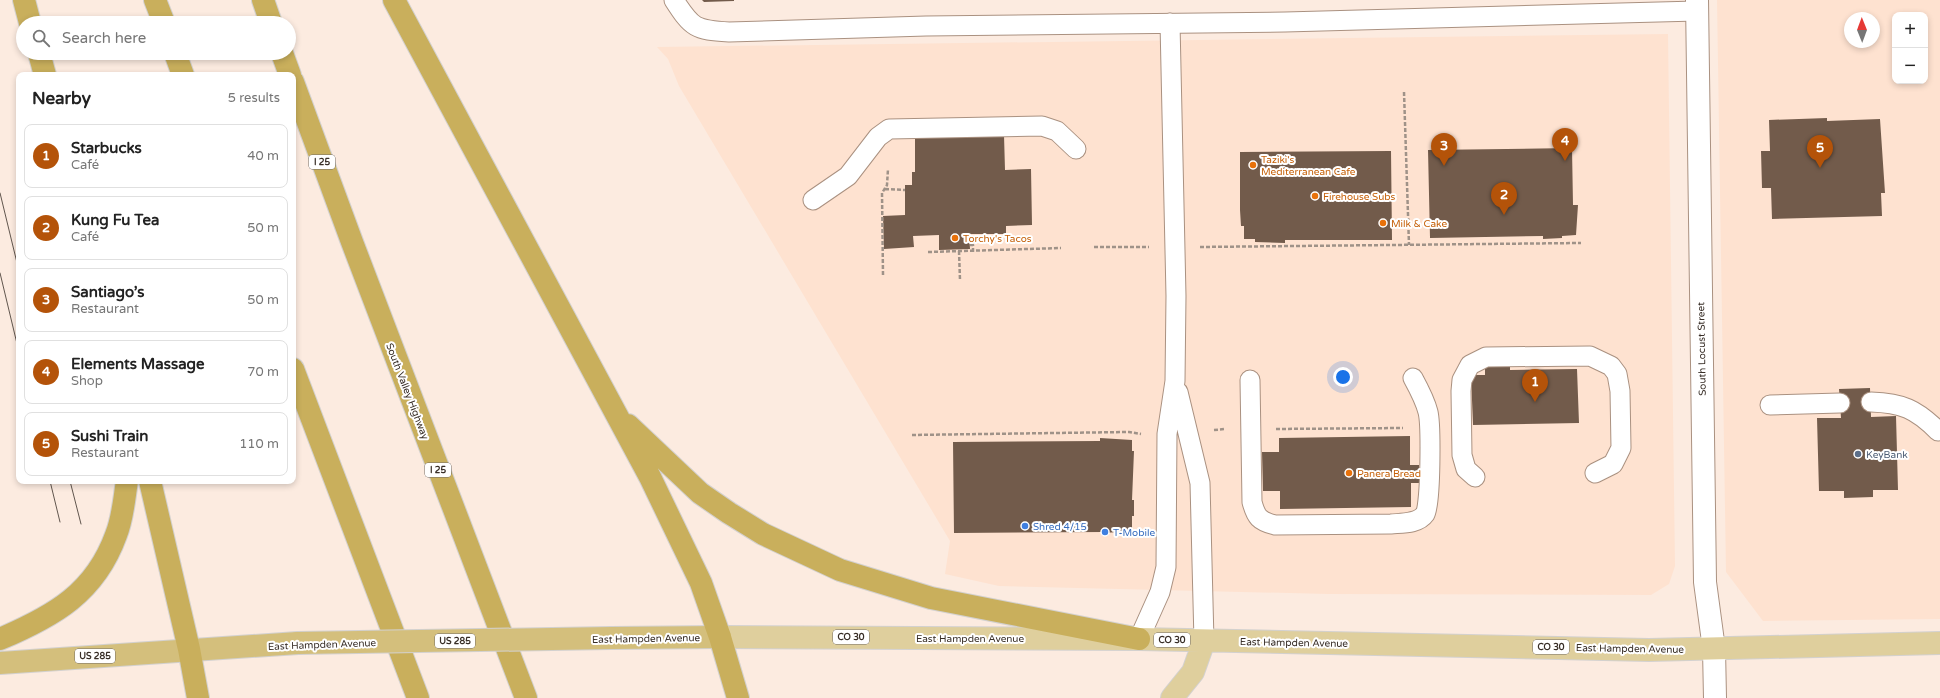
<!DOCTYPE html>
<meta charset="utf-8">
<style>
:root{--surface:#fff;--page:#f6f6f6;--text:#222;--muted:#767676;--line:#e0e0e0;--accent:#b45309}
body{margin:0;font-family:"Varela Round",sans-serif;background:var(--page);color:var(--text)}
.controls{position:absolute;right:12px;top:12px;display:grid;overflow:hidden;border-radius:8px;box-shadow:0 2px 6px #0003}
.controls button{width:36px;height:36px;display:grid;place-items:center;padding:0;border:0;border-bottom:1px solid var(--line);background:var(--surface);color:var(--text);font:20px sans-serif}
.compass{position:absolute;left:1844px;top:12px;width:36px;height:36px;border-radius:50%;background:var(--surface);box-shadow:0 2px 6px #0003;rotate:359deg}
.you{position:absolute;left:1343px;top:377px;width:14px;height:14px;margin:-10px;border:3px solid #fff;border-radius:50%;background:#1a73e8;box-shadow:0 0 0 6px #1a73e833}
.badge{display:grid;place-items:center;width:26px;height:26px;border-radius:50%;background:var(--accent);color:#fff;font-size:13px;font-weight:700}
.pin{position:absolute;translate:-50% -33px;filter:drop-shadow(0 1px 2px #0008)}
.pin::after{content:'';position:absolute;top:21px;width:14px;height:12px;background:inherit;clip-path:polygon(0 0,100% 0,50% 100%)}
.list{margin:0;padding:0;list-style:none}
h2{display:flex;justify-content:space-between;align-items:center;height:52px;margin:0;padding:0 16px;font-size:17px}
h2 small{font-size:13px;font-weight:400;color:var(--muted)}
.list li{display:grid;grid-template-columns:26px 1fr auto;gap:12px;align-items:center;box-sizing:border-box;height:64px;margin:0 8px 8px;padding:0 8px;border:1px solid var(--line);border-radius:8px}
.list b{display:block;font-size:15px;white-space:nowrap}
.list p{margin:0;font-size:13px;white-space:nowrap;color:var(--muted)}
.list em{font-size:13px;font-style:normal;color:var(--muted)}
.icon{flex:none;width:22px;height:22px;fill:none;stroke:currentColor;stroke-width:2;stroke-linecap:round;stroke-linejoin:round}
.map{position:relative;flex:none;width:1940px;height:698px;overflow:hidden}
.search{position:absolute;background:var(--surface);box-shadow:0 2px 6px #0003;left:16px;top:16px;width:280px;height:44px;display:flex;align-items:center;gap:10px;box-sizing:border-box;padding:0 14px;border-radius:22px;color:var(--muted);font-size:15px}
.panel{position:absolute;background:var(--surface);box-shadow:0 2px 6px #0003;left:16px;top:72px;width:280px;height:412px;border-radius:8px}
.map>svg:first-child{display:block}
</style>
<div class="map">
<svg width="1940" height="698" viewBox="0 0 1940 698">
<rect width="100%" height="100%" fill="#fcebe0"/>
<path fill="#fee2d0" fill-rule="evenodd" d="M1717,0H1940V619L1763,621L1726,572ZM1895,15H1925V81H1895ZM1850,18H1874V42H1850Z
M1668,34L1675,566L1669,584L1651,595L1328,594L999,586L945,574L950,541L679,86L668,59L657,47Z"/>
<path fill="#725b4b" d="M702,0H734V1L704,2Z
M1827,118V121L1880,119L1885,193H1881L1882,216L1772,219L1771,188H1762L1761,151H1770L1769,120Z
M1004,135L1005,170L1031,169L1032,225L1006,226V234H969L970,249L939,250V235L913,236L914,247L884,249L883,216L905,215V185H912V172H915V137Z
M1572,148L1573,205H1578L1576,235L1562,236V238L1543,239V236L1430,238L1428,150Z
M1391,151L1392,240H1285V243L1255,242V239H1244V226H1241L1240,210V152Z
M1510,362V370L1577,369L1579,423L1473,425L1471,375H1485V363Z
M1870,388L1871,417L1896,416L1898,490H1873V497L1844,498V491H1819L1817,418H1841L1839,389Z
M1410,436V465H1419V483H1411V507L1280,509V491H1263L1262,452H1279V438Z
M1100,438L1132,440V451H1134L1132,500H1134V516H1132V531L1104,533V532L954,533L953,442L1100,441Z"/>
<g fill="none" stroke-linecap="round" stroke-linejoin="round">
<defs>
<path id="service" d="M674,0C692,28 695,30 729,32L926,26L1285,22L1697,11
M813,200L848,176L878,137L889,129L1042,126L1057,131L1076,149
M1250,380L1252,502C1256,517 1259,521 1275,525L1391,524C1402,523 1418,524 1425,514C1431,504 1431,424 1428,412C1425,400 1419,389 1413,378
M1178,392L1200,483L1204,641
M1871,402C1902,403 1916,409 1938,431
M1770,405L1840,403
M1475,477L1466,469L1462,455L1461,391L1462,380L1470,365L1486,357L1590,356L1611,366L1617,374L1620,391L1621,448L1613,464L1595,473
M1139,639L1160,592L1166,567L1167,434L1175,381L1176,296L1170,23"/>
<path id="minor" d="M1697,0L1705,582L1714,649L1715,698"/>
<path id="primary" d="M720,637L1139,639L1649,650L1940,643
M1172,698L1193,672L1204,641"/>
<path id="trunk" d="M611,638L720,637
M0,663L298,643"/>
<path id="motorway" d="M24,0L30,23
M155,0L164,23
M263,0L271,23
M394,0L650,477L701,583L720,637L738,698
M39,53L45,75
M175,53L183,75
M282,53L290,75
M293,82L352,242L526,698
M293,369L418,698
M628,425L700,493L729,513L763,534L840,570L931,598L1139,639
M150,481L189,649L198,698
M0,639C54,616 95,593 116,535C123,518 124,499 127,481"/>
</defs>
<use href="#service" stroke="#aa9180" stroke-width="21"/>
<use href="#minor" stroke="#aa9180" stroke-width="24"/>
<use href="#primary" stroke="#d3d1cf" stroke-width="24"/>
<use href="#trunk" stroke="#d3d1cf" stroke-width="24"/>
<use href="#motorway" stroke="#d3d1cf" stroke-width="24"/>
<path stroke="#9f9288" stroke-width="2.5" stroke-dasharray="4 2" stroke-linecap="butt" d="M1404,92L1409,245
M885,189L905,190
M970,245H973V252
M1094,247H1149
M1200,247L1581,243
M959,251L960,280
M928,252L1061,248
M883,275L882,193L887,185L888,169
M1276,429L1403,428
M1214,430L1225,429
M912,435L1129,432L1141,434"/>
<use href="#service" stroke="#fff" stroke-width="19"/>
<use href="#minor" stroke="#fff" stroke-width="22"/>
<use href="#primary" stroke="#dfcf9d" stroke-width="22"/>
<use href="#trunk" stroke="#d4bf7c" stroke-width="22"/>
<use href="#motorway" stroke="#c9af5c" stroke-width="22"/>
<path stroke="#61564e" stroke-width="1" d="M0,193L19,271
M0,273L19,352
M50,481L60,522
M70,481L81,524"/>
<defs>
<path id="trunk-bridge" d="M298,643L611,638"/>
</defs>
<use href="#trunk-bridge" stroke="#d3d1cf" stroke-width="24" stroke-linecap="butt"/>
<use href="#trunk-bridge" stroke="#d4bf7c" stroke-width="22"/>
</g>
<g fill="#e8710a" stroke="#fff" stroke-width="1.5">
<circle cx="1253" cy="165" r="4"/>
<circle cx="1315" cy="196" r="4"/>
<circle cx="1383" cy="223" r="4"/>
<circle cx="955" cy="238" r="4"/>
<circle cx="1349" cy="473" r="4"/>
</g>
<circle fill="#5c6f8a" stroke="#fff" stroke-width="1.5" cx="1858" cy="454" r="4"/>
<g fill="#3f7fe0" stroke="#fff" stroke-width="1.5">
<circle cx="1025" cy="526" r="4"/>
<circle cx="1105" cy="532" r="4"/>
</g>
<g text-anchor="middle" stroke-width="4" stroke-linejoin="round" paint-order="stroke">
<g fill="#fff" stroke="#736c67" stroke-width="1">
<rect x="309" y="155" width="26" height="14" rx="3"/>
<rect x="425" y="463" width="26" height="14" rx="3"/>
<rect x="833" y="630" width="36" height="14" rx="3"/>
<rect x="1154" y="633" width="36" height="14" rx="3"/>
<rect x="435" y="634" width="40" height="14" rx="3"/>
<rect x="1533" y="640" width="36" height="14" rx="3"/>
<rect x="75" y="649" width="40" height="14" rx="3"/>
</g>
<g font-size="9" font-weight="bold" fill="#372d26">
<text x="322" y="165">I 25</text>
<text x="438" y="473">I 25</text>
<text x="851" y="640">CO 30</text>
<text x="1172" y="643">CO 30</text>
<text x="455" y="644">US 285</text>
<text x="1551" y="650">CO 30</text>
<text x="95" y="659">US 285</text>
</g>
<g font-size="10" fill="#c56008" stroke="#fff" text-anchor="start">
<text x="1261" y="163">Taziki's<tspan x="1261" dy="12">Mediterranean Cafe</tspan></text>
<text x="1323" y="200">Firehouse Subs</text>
<text x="1391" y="227">Milk &amp; Cake</text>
<text x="963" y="242">Torchy's Tacos</text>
<text x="1357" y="477">Panera Bread</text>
</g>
<g font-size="10" fill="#372d26" stroke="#fff">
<text transform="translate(1701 349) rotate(-91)" y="4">South Locust Street</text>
<text transform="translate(408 391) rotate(69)" y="4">South Valley Highway</text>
<text transform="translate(646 638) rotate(-1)" y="4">East Hampden Avenue</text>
<text x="970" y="642">East Hampden Avenue</text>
<text transform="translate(1294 642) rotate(1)" y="4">East Hampden Avenue</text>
<text transform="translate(322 644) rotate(-2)" y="4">East Hampden Avenue</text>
<text transform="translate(1630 648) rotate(1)" y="4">East Hampden Avenue</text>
</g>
<g font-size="10" fill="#4e5e75" stroke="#fff" text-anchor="start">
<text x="1866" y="458">KeyBank</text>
</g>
<g font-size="10" fill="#366cbe" stroke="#fff" text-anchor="start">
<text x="1033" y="530">Shred 4/15</text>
<text x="1113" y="536">T-Mobile</text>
</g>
</g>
</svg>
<div class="controls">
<button>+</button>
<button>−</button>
</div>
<svg class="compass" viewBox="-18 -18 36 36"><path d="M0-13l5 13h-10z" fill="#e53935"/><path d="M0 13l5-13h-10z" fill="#767676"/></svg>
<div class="you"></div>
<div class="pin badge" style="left:1535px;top:402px">1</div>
<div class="pin badge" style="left:1504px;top:215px">2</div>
<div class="pin badge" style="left:1444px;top:166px">3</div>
<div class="pin badge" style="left:1565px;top:161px">4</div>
<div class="pin badge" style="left:1820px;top:168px">5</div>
<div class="search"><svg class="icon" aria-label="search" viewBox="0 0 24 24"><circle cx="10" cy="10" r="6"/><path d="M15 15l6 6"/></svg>Search here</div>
<section class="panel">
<h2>Nearby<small>5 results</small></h2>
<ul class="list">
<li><span class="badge">1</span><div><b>Starbucks</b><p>Café</p></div><em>40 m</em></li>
<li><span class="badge">2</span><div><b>Kung Fu Tea</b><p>Café</p></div><em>50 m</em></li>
<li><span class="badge">3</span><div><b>Santiago’s</b><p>Restaurant</p></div><em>50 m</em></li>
<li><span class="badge">4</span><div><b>Elements Massage</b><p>Shop</p></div><em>70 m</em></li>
<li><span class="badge">5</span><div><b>Sushi Train</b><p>Restaurant</p></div><em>110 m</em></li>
</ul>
</section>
</div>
